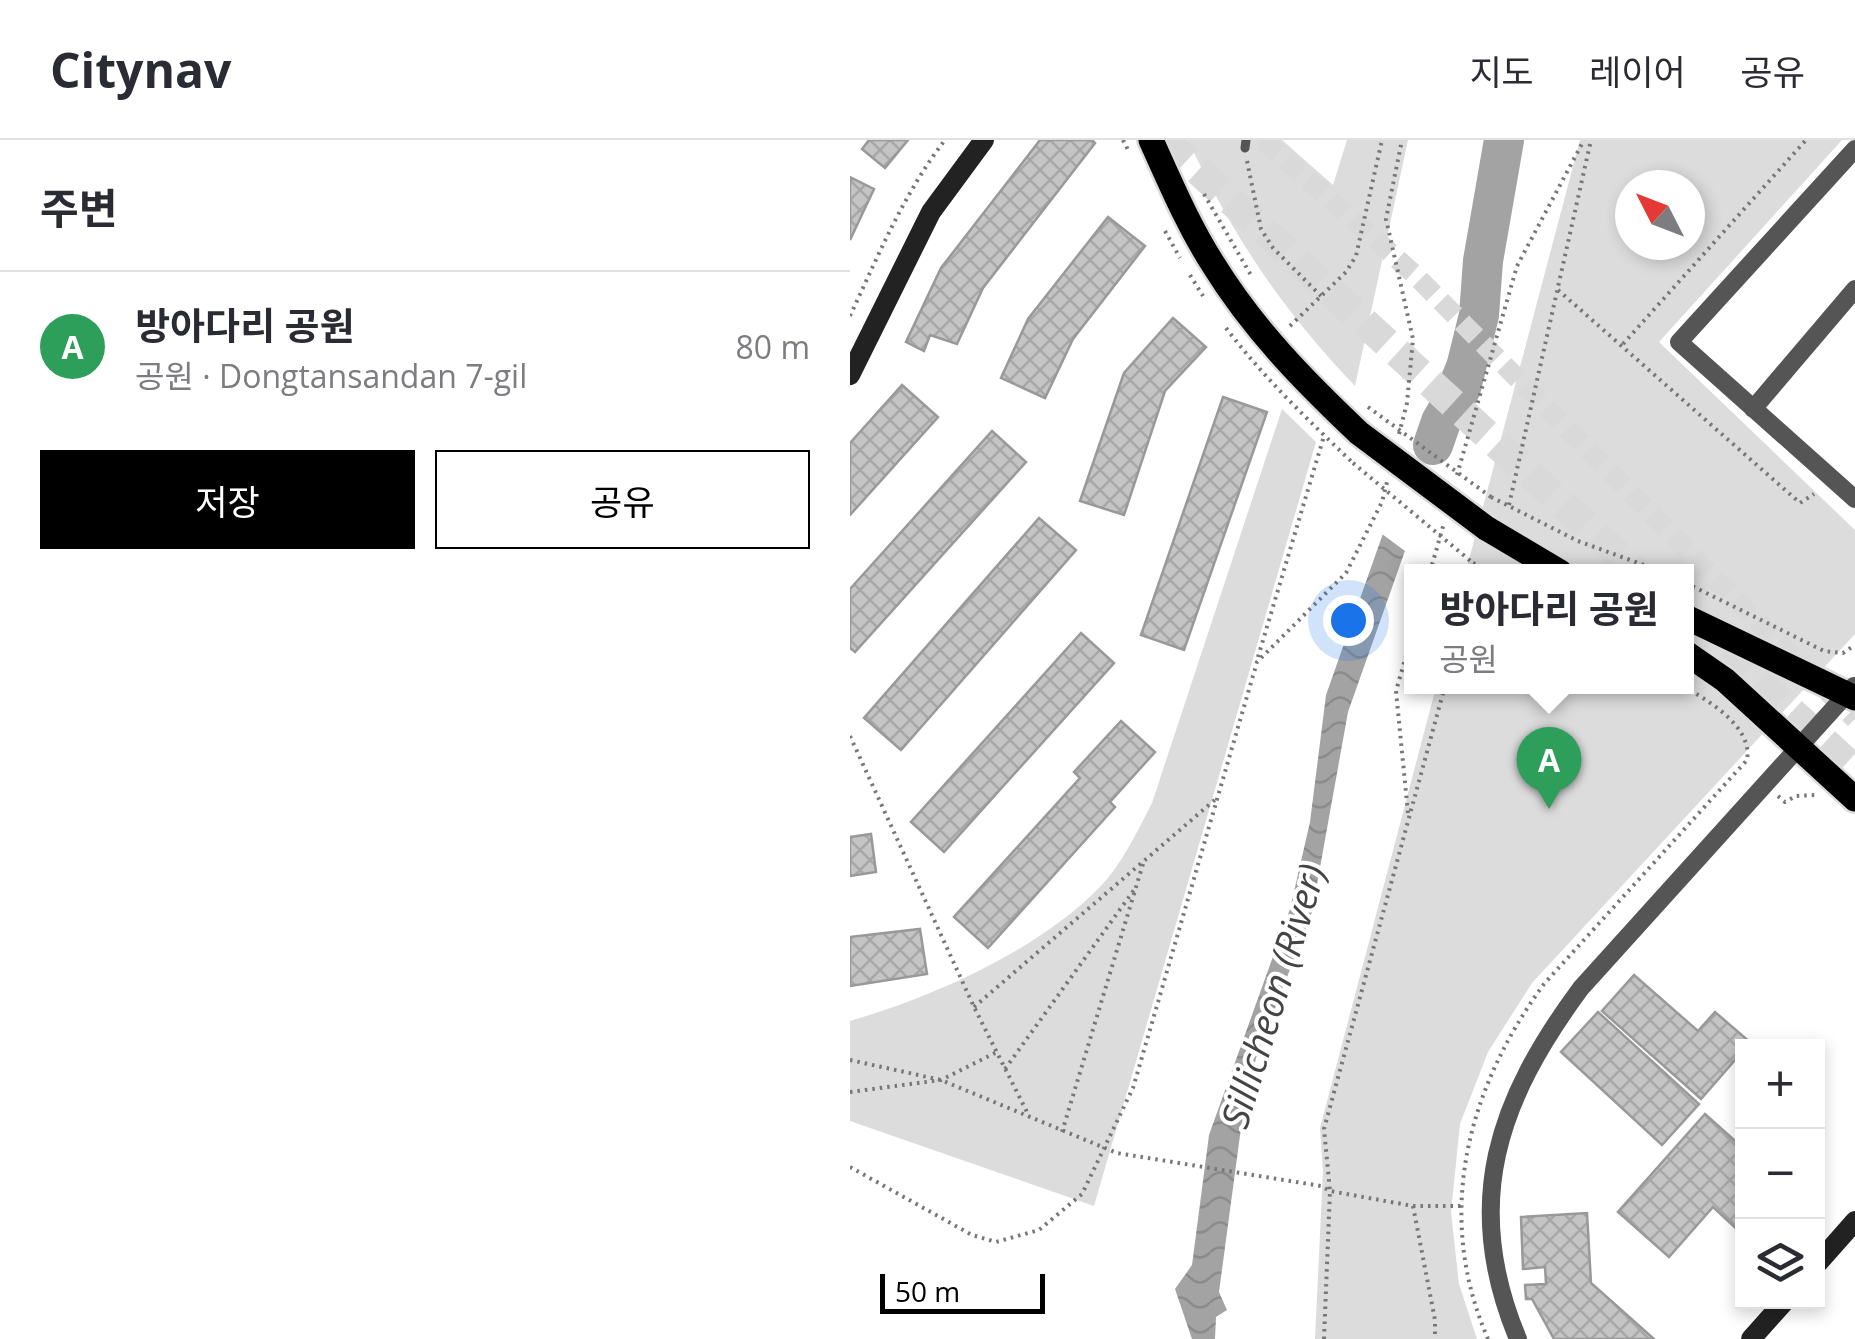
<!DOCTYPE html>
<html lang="ko">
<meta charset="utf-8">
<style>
:root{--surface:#fff;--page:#f2f2f3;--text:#2b2b33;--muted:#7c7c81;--line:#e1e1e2;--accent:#000}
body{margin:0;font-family:"Open Sans","Noto Sans KR",sans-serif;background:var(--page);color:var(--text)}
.controls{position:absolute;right:30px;bottom:30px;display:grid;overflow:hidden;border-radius:0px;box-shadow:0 5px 15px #0003}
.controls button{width:90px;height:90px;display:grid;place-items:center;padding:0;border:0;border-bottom:2px solid var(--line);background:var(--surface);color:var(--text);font:50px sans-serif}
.compass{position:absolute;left:765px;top:30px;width:90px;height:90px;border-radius:50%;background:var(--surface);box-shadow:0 5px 15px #0003;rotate:312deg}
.scale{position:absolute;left:30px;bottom:25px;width:165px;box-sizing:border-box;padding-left:10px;border:5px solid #000;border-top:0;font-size:28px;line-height:35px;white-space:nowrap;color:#000;-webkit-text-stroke:8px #fff;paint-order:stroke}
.you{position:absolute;left:498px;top:480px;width:35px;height:35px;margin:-25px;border:8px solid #fff;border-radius:50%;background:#1a73e8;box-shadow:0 0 0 15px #1a73e833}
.badge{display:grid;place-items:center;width:65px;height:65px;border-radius:50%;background:var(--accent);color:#fff;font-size:32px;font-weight:700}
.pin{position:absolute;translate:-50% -82px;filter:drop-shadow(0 2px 5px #0008)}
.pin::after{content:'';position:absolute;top:52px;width:35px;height:30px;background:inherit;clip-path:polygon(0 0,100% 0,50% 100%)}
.popup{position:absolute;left:554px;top:424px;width:290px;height:130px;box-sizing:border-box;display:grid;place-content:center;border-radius:0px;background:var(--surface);filter:drop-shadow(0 2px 8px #0005);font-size:32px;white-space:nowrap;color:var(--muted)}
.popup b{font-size:38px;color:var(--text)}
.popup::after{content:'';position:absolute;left:50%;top:100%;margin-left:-20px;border:20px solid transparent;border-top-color:var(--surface)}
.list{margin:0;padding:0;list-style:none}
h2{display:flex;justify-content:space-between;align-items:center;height:130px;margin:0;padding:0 40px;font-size:42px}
h2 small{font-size:32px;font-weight:400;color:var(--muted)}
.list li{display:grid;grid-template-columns:65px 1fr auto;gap:30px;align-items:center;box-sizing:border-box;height:150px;padding:0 40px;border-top:2px solid var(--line)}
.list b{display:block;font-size:38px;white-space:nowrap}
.list p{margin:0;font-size:32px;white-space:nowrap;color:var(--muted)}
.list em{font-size:32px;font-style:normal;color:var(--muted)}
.actions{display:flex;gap:20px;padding:30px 40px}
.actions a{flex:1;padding:22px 0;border:2px solid var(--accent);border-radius:0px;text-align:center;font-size:35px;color:var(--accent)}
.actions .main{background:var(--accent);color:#fff}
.icon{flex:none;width:55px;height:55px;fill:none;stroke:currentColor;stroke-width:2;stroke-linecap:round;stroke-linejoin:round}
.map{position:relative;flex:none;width:1005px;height:1199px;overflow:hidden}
header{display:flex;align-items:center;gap:60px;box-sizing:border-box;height:140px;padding:0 50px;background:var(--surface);border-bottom:2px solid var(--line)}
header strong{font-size:48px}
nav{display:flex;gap:55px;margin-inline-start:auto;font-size:35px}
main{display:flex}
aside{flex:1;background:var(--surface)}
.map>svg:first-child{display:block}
</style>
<header>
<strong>Citynav</strong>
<nav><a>지도</a><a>레이어</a><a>공유</a></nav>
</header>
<main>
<aside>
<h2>주변<small></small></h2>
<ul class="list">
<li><span class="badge" style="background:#2e9e5b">A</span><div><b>방아다리 공원</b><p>공원 · Dongtansandan 7-gil</p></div><em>80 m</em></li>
</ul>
<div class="actions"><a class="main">저장</a><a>공유</a></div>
</aside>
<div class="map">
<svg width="1005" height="1199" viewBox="0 0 1005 1199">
<defs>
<pattern id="water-waves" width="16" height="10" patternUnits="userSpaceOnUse" patternTransform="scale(2.5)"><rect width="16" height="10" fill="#a3a3a3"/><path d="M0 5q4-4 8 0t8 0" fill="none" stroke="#8b8b8b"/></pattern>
<pattern id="building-cross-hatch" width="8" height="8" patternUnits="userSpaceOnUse" patternTransform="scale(2.5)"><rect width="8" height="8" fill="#c4c4c4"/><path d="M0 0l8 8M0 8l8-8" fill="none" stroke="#a7a7a7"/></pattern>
</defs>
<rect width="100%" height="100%" fill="#fff"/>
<path fill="#dcdcdc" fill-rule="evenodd" d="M338,0H432L483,45L497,0H558L505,246C430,167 384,98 338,0Z
M730,0H992L809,202L1005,390V494L682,843L638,912L610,984L601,1072L609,1144L627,1199H465L473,1031L470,988L586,547L836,546V432L616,431ZM780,45H840V105H780Z
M432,269L466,302L244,1066L0,981V881C84,857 188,810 249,748C272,724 287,692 302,663Z"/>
<path fill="url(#water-waves)" d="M641,0H660L597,292L498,572L462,772L406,918L391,988L369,1152L377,1170L366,1177L365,1199H342L325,1149L342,1125L359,995L440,769L460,682L476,555L578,266L608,195Z"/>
<path fill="#fff" d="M570,272L601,296L559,414L528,391Z"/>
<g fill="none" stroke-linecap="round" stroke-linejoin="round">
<path stroke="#a3a3a3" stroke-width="40" d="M583,305L591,282L611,248L629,175L633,121L654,0"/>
</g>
<path fill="url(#building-cross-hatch)" stroke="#999" stroke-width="2.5" d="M19,0H58L35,28L12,9Z
M190,0H242L245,3L133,148L107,204L80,195L74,211L56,202L91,128Z
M0,37L24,49L0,100Z
M258,77L295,106L223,199L195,258L151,238L178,179Z
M323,178L356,207L315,251L274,375L230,361L274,233Z
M52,245L88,277L0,375V303Z
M373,257L417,272L334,510L291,495Z
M142,291L176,322L5,512L0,508V449Z
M189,378L226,410L51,610L14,578Z
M231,493L264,523L94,712L61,682Z
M271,581L305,612L260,662L265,667L138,808L104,777L230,638L224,632Z
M21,694L26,732L0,736V697Z
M70,789L77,834L0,846V797Z
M784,835L848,891L865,872L901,903L892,906V912L851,959L752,871Z
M748,872L849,964L812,1005L711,912Z
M855,974L892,1007V1094L863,1067L819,1117L768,1072Z
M737,1073L741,1143L804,1199H704L682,1159H676L675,1145L696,1144L695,1127L673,1129L671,1077Z"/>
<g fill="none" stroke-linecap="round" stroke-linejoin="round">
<path stroke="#d9d9d9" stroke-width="20" stroke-dasharray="20 10" stroke-linecap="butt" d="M413,0L563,133L958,532
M978,552L1005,579"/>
<path stroke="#d9d9d9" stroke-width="30" stroke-dasharray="30 15" stroke-linecap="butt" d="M315,0L787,432
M842,481L1005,630"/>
<defs>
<path id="primary" d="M301,0C320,42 338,85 363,124C403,189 454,241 509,293
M636,388L710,432
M836,477L1005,558
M836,513L875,540L1005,659"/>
</defs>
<use href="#primary" stroke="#dbdbdb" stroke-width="30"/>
<path stroke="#777" stroke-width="4" stroke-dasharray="2.5 5" stroke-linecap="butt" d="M273,0L278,10
M397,21L411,89L423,108L471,156
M354,54L402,137
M315,91L330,118
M340,135L353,156
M708,150L950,363L964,354
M0,176C28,116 54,53 95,0
M440,186L496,132L506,116L532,0
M376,188C414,238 458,280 503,323
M773,204L956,0
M549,294L557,263L563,199L536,79L552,0
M607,335L667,126L734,0
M641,357L728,401L813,432
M659,365L741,0
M623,423L643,432
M580,432L594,383
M836,443L974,511L993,513L1005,505
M408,517L474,296
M0,596L124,867L179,976
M928,656L935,662L946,656L965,655
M558,673L546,551L562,495
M124,867L367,658
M0,920L91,940L267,1013L471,1046L480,1051L563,1066H613
M155,929L284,750
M0,952L91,940L147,912
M212,992L293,724
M0,1027L122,1095L146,1102L189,1090L232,1054L283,948L407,522L496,433L532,362L537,342
M563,1066L585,1180V1199
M474,1199L480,1051L474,989L595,546
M638,1199C584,1075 617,949 694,844L897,620C903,587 859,561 833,546"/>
<path stroke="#555" stroke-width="9" d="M395,8L396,0"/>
<path stroke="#555" stroke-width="18" d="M1005,9L829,202L1005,359
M903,269L1005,149
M668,1199C611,1063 648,960 731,848L1004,546"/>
<path stroke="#222" stroke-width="20" d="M0,235L81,72L134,0
M968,1123L1005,1081
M901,1199L934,1162"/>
<use href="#primary" stroke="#000" stroke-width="25"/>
<defs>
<path id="primary-bridge" d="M509,293L636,388"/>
</defs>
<use href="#primary-bridge" stroke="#dbdbdb" stroke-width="30" stroke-linecap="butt"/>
<path stroke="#777" stroke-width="4" stroke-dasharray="2.5 5" stroke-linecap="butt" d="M518,267L641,357
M503,323L623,423"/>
<use href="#primary-bridge" stroke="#000" stroke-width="25"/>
</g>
<g text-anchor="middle" stroke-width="8" stroke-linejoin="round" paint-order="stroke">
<g font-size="38" font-style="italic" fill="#444" stroke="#fff">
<text transform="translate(424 856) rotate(-73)" y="13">Sillicheon (River)</text>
</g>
</g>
</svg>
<div class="controls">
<button>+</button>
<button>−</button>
<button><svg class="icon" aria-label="layers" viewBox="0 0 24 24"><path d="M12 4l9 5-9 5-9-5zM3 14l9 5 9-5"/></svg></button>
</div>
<svg class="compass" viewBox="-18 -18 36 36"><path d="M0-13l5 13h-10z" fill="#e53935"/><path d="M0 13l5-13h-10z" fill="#7c7c81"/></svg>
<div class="scale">50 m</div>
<div class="you"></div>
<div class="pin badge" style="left:699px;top:669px;background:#2e9e5b">A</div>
<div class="popup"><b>방아다리 공원</b>공원</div>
</div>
</main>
